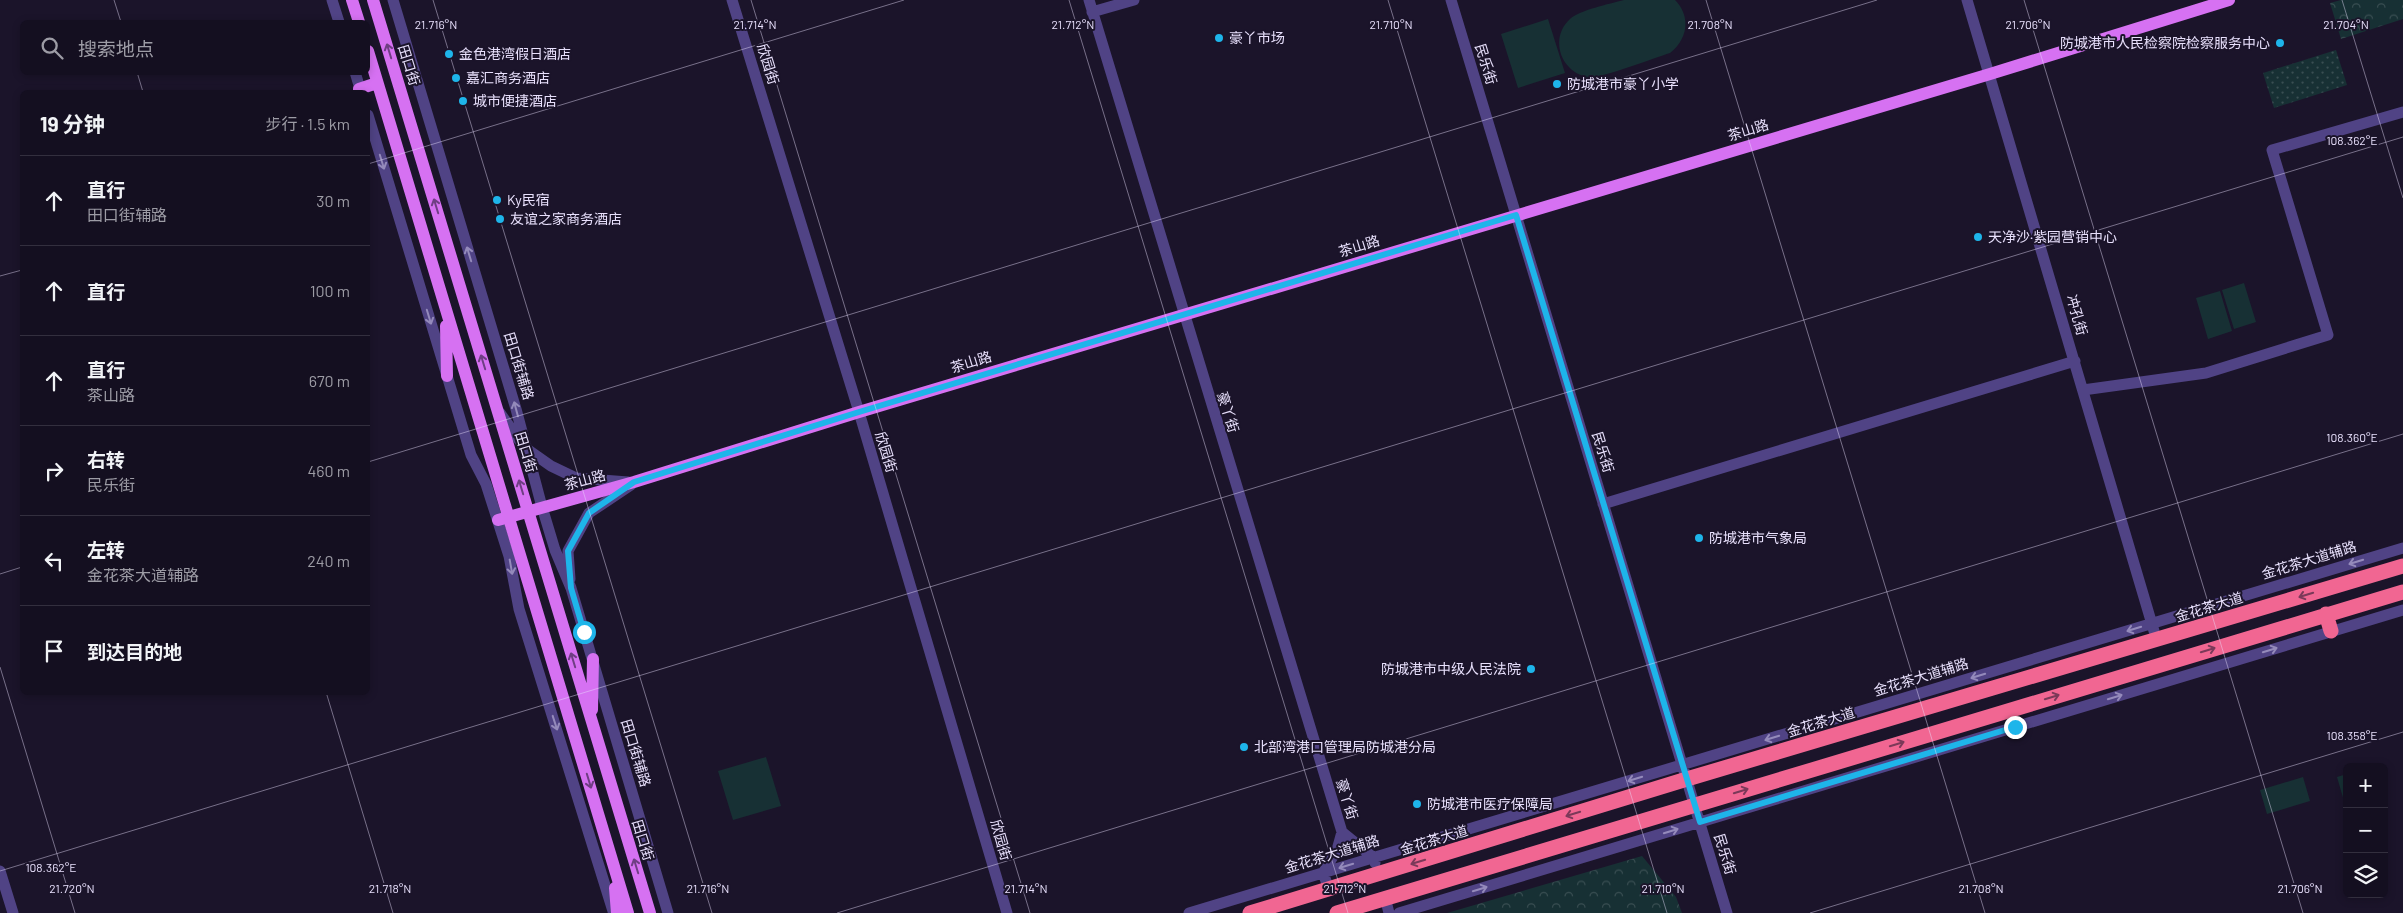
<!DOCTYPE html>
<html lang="zh">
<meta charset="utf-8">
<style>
:root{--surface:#140f20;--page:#1d1829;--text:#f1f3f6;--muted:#9d9ca5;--line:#332f3e}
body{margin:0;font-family:Barlow,"Noto Sans SC",sans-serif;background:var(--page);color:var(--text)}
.controls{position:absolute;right:15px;bottom:15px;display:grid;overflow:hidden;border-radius:8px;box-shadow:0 2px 8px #0003}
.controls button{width:45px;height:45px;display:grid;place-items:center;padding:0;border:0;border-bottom:1px solid var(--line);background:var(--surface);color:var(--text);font:25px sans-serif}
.stop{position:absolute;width:15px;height:15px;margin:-11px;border:4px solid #1eb5ea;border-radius:50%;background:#fff}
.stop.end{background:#1eb5ea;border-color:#fff;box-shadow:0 1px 5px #0008}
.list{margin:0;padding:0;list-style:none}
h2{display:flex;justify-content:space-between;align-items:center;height:65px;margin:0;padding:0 20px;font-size:21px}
h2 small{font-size:16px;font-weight:400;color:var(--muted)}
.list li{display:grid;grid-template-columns:32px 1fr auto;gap:15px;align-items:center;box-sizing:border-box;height:90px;padding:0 20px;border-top:1px solid var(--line)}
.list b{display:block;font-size:19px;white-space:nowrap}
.list p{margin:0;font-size:16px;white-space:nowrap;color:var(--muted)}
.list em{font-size:16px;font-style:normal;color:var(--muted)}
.icon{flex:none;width:28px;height:28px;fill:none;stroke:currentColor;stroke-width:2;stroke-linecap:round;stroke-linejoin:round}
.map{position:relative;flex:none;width:2403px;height:913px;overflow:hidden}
.search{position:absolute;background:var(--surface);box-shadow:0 2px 8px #0003;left:20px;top:20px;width:350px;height:55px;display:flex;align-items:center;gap:12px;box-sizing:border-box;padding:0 18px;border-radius:8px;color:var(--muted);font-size:19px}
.panel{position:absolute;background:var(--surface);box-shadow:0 2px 8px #0003;left:20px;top:90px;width:350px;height:605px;border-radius:8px}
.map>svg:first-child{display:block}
</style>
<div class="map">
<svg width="2403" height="913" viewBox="0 0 2403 913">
<defs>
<pattern id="forest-crowns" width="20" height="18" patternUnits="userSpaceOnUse" patternTransform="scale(1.25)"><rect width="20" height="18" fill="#173034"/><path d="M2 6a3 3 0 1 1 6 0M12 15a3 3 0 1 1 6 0" fill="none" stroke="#394e52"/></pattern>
<pattern id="park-dots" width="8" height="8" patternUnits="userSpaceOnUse" patternTransform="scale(1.25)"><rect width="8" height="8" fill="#173034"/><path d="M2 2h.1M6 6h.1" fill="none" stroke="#394e52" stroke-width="1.8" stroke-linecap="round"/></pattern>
</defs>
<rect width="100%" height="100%" fill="#1b142a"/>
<path fill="url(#forest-crowns)" d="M2341,0H2403V19L2341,39L2330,3Z
M1642,856L1676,897L1682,913H1447Z"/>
<path fill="url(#park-dots)" d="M2336,50L2347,85L2274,108L2263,73Z"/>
<path fill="#173034" d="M1624,0H1675C1691,16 1688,39 1670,53C1654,58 1603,78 1589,77C1562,74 1548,39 1570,19C1580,10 1609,4 1624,0Z
M1548,19L1565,73L1518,88L1501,34Z
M2244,283L2256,322L2234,329L2222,290Z
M2220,291L2232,331L2208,339L2196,298Z
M766,757L781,806L733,820L718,771Z
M2347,774V800L2344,801L2337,777Z
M2303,777L2310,801L2267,814L2260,790Z"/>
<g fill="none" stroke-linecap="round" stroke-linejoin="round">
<path stroke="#504385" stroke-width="11" d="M332,0L339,22
M393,0L516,409L542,507L555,550L571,588L668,913
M732,0L859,412L1007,913
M1089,0L1342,832
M1451,0L1727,913
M1967,0L2154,631
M1092,12L1134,0
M355,72L361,92
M368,115L471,455L486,484L509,556L519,609L613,911
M2083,390L2206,373L2328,335L2272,150L2403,112
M500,413L524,447L551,466L576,478L628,482
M1603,504L2075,361
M570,579L568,551L589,513L631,485
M0,871L13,913
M1329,889L1323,873L1337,850L1342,832L1374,858L1375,863
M1385,897L1389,913
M1189,913L2403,548
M1399,913L2403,610"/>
<path stroke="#d671f2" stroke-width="12" d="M352,0L359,22
M373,0L650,913
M368,51L628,913
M359,89L377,83
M446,326L447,376
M498,520L634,482L859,412L1990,74L2229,0
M592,710L593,659
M615,888L617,913"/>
<path stroke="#f16692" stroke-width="15" d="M2326,614L2331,631
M1250,913L1687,779L2403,566
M1337,913L2403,592"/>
</g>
<defs><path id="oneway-shaft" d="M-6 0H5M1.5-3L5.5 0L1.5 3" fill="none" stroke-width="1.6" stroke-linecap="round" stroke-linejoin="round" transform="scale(1.25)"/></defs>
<g stroke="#6f3e84">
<use href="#oneway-shaft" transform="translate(389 51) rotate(-107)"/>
<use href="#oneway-shaft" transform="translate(436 206) rotate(-107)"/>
<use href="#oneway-shaft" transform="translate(483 362) rotate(-107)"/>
<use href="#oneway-shaft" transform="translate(521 487) rotate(-107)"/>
<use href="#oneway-shaft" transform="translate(573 660) rotate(-107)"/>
<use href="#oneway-shaft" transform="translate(589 781) rotate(73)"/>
<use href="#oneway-shaft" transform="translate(636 866) rotate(-107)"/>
</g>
<g stroke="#948abb">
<use href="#oneway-shaft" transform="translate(382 162) rotate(73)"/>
<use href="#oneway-shaft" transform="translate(469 254) rotate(-107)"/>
<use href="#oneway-shaft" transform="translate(429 317) rotate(73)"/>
<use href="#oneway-shaft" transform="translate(516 409) rotate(-105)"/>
<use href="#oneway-shaft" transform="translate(2356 562) rotate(163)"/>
<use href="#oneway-shaft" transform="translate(511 567) rotate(80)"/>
<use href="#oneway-shaft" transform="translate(2134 629) rotate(163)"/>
<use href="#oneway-shaft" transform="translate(2270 650) rotate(-17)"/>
<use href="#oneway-shaft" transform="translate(1978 676) rotate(163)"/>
<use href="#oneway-shaft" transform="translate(2115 697) rotate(-17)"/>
<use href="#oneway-shaft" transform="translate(555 723) rotate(72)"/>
<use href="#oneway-shaft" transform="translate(1772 738) rotate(163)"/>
<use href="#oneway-shaft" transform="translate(1635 779) rotate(163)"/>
<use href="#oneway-shaft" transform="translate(1671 831) rotate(-17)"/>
<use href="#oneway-shaft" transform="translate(1346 866) rotate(163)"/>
<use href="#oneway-shaft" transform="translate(1480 889) rotate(-17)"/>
</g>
<g stroke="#7b3959">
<use href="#oneway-shaft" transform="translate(2306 595) rotate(163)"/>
<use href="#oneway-shaft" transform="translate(2208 650) rotate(-17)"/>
<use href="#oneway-shaft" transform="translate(2052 697) rotate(-17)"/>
<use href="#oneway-shaft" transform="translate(1897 744) rotate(-17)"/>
<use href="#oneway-shaft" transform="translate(1741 791) rotate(-17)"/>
<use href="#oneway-shaft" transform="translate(1573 814) rotate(163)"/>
<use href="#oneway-shaft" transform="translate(1418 862) rotate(163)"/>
</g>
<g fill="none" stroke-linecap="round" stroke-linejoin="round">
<path stroke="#1eb5ea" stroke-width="6" d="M584,632L571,588L568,551L589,513L634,482L859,412L1516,215L1700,822L2015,727"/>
</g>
<path fill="none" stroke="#e8e0fc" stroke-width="1" stroke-opacity="0.45" d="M114,0L121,22M433,0L712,913M751,0L1030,913M1069,0L1348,913M1388,0L1667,913M1706,0L1985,913M2024,0L2303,913M2342,0L2403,198M137,72L143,92M368,164L904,0M0,276L22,270M368,462L1877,0M0,574L22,567M0,667L75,913M326,692L393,913M0,871L2403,137M837,913L2403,434M1810,913L2403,732"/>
<g fill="#1eb5ea" stroke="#1b142a" stroke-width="2">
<circle cx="1219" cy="38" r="5"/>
<circle cx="2280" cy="43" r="5"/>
<circle cx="449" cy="54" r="5"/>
<circle cx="456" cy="78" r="5"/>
<circle cx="1557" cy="84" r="5"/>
<circle cx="463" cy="101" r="5"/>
<circle cx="497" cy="200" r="5"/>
<circle cx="500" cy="219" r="5"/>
<circle cx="1978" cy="237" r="5"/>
<circle cx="1699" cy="538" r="5"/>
<circle cx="1531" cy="669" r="5"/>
<circle cx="1244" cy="747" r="5"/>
<circle cx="1417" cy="804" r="5"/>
</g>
<g text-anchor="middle" stroke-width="4" stroke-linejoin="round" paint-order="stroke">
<g font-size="14" fill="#e8e0fc" stroke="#1b142a" text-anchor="start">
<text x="1229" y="43">豪丫市场</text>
<text x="2270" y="48" text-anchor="end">防城港市人民检察院检察服务中心</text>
<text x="459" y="59">金色港湾假日酒店</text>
<text x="466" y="83">嘉汇商务酒店</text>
<text x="1567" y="89">防城港市豪丫小学</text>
<text x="473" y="106">城市便捷酒店</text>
<text x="507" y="205">Ky民宿</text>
<text x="510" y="224">友谊之家商务酒店</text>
<text x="1988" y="242">天净沙·紫园营销中心</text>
<text x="1709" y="543">防城港市气象局</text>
<text x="1521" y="674" text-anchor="end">防城港市中级人民法院</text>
<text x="1254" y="752">北部湾港口管理局防城港分局</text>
<text x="1427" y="809">防城港市医疗保障局</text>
</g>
<g font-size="14" fill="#e8e0fc" stroke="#1b142a">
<text transform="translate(768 64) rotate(73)" y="5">欣园街</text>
<text transform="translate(1486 64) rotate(73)" y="5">民乐街</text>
<text transform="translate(409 65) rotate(73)" y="5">田口街</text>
<text transform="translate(1748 130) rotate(-17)" y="5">茶山路</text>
<text transform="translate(1359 246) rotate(-17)" y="5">茶山路</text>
<text transform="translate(2077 315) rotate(74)" y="5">冲孔街</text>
<text transform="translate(971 362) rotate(-17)" y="5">茶山路</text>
<text transform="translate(519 366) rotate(73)" y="5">田口街辅路</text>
<text transform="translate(1228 412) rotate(73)" y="5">豪丫街</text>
<text transform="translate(526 452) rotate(73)" y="5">田口街</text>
<text transform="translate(886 452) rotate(73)" y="5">欣园街</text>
<text transform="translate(1603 452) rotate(73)" y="5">民乐街</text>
<text transform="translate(585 480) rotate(-15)" y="5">茶山路</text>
<text transform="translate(2309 560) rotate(-17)" y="5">金花茶大道辅路</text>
<text transform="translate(2209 607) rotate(-17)" y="5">金花茶大道</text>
<text transform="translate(1921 677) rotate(-17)" y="5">金花茶大道辅路</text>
<text transform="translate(1821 722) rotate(-17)" y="5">金花茶大道</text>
<text transform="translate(636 753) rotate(73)" y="5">田口街辅路</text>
<text transform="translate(1347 799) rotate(73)" y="5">豪丫街</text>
<text transform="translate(643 840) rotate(73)" y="5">田口街</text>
<text transform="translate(1001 840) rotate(74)" y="5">欣园街</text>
<text transform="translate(1434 840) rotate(-17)" y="5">金花茶大道</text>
<text transform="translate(1332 854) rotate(-17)" y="5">金花茶大道辅路</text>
<text transform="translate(1725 854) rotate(73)" y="5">民乐街</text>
</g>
</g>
<g font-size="12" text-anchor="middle" fill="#e8e0fc" stroke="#1b142a" stroke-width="4" stroke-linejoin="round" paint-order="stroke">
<text x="2346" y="29">21.704°N</text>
<text x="436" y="29">21.716°N</text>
<text x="755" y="29">21.714°N</text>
<text x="1073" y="29">21.712°N</text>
<text x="1391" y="29">21.710°N</text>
<text x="1710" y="29">21.708°N</text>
<text x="2028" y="29">21.706°N</text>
<text x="2352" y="145">108.362°E</text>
<text x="2352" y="442">108.360°E</text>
<text x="2352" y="740">108.358°E</text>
<text x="51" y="872">108.362°E</text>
<text x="72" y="893">21.720°N</text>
<text x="390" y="893">21.718°N</text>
<text x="708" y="893">21.716°N</text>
<text x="1026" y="893">21.714°N</text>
<text x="1345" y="893">21.712°N</text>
<text x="1663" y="893">21.710°N</text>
<text x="1981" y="893">21.708°N</text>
<text x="2300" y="893">21.706°N</text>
</g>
</svg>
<div class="controls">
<button>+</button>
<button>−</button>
<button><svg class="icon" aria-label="layers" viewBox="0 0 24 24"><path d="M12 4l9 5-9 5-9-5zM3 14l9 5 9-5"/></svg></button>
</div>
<div class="stop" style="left:584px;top:632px"></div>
<div class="stop end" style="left:2015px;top:727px"></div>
<div class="search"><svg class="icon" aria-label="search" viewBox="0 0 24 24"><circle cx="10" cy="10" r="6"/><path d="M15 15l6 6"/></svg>搜索地点</div>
<section class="panel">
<h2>19 分钟<small>步行 · 1.5 km</small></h2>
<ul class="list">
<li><svg class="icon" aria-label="ahead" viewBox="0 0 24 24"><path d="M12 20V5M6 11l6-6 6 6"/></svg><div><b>直行</b><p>田口街辅路</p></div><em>30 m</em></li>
<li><svg class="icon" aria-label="ahead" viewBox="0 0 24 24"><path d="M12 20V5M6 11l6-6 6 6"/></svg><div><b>直行</b></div><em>100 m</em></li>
<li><svg class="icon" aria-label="ahead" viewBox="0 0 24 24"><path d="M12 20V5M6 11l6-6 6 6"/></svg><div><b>直行</b><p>茶山路</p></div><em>670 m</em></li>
<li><svg class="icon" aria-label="right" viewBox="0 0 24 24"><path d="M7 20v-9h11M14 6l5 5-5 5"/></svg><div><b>右转</b><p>民乐街</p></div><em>460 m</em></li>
<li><svg class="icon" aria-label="left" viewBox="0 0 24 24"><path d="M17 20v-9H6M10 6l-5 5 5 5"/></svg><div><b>左转</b><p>金花茶大道辅路</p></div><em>240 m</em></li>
<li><svg class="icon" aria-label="arrive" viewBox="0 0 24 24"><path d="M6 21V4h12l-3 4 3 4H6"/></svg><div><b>到达目的地</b></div></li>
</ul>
</section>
</div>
